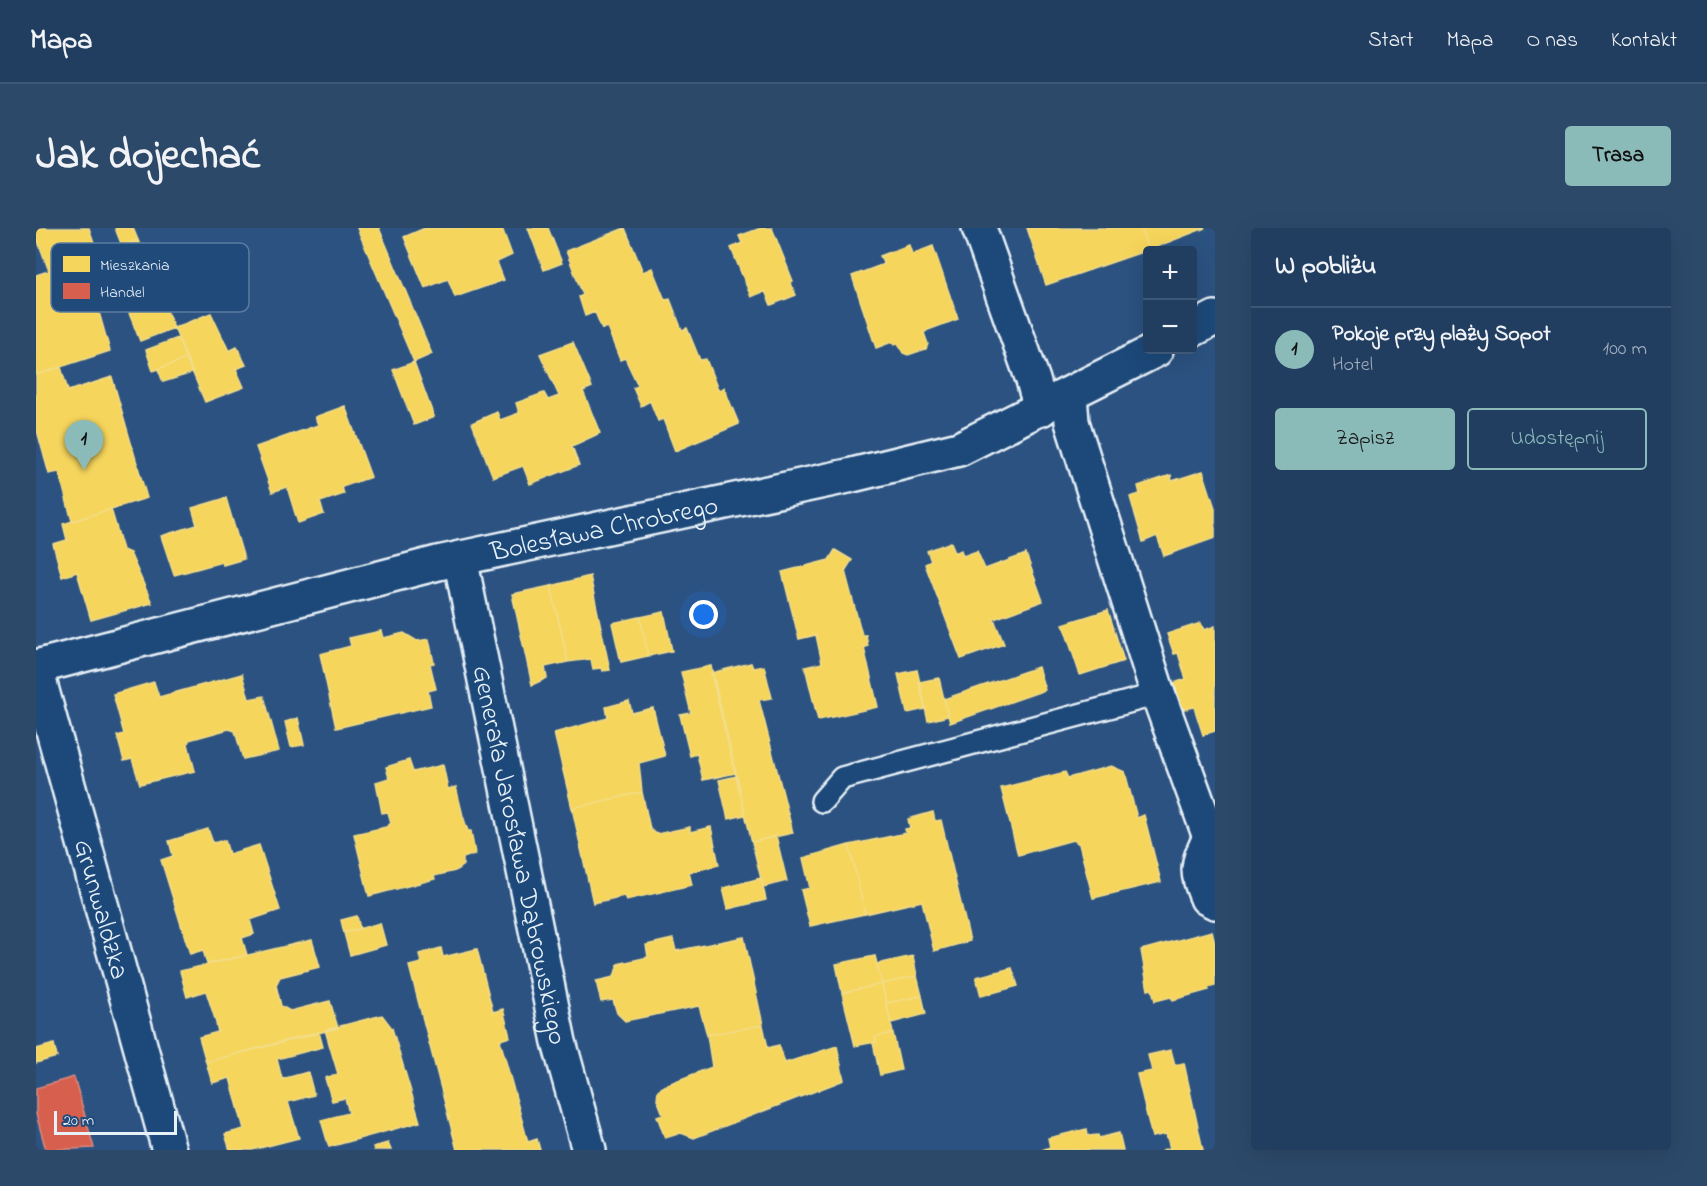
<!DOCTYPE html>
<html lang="pl">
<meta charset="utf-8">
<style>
:root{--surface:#213e61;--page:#2d496a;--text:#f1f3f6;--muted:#a2aebd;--line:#3e5776;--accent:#8bbbb9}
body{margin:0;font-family:"Indie Flower",sans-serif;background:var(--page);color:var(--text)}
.controls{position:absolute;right:18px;top:18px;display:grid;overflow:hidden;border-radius:6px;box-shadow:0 6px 24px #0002}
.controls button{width:54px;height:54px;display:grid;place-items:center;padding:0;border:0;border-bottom:2px solid var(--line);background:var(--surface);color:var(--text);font:30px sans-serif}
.scale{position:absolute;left:18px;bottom:15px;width:123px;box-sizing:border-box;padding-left:6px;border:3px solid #e8f1f8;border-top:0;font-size:16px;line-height:21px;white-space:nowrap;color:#e8f1f8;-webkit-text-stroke:4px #1f4a7a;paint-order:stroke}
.you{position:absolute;left:668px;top:387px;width:21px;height:21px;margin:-15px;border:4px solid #fff;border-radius:50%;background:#1a73e8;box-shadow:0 0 0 9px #1a73e833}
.badge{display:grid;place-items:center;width:39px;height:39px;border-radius:50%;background:var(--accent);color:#111;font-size:20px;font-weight:700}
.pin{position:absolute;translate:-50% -50px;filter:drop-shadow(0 2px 3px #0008)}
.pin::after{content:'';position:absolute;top:32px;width:21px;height:18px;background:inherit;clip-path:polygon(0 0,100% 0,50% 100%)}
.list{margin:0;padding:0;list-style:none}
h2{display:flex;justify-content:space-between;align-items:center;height:78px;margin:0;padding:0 24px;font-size:26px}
h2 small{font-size:20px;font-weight:400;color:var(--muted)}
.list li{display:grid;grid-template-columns:39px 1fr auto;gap:18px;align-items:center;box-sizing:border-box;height:84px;padding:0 24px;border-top:2px solid var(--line)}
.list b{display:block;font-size:22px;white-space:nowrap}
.list p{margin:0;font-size:20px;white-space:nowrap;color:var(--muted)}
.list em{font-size:20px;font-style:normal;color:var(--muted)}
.actions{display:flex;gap:12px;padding:18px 24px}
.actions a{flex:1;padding:14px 0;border:2px solid var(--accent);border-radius:6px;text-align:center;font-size:21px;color:var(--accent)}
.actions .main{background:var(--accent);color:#111}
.map{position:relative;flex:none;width:1179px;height:922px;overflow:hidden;border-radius:6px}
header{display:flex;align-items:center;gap:36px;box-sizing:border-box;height:84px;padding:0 30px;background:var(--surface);border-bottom:2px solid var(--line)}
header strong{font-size:28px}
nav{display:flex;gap:33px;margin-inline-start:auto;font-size:21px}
.intro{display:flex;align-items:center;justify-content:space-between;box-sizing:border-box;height:144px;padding:0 36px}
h1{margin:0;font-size:42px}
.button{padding:15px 27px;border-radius:6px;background:var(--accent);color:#111;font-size:21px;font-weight:700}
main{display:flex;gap:36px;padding:0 36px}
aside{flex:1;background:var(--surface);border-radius:6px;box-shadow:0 6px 24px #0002}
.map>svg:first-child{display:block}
</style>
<header>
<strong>Mapa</strong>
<nav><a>Start</a><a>Mapa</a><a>O nas</a><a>Kontakt</a></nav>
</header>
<div class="intro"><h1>Jak dojechać</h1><a class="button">Trasa</a></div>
<main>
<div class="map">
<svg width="1179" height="922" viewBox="0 0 1179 922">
<rect width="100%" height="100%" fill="#2c5281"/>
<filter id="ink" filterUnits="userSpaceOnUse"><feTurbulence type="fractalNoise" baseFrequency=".0167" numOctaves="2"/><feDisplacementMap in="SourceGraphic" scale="12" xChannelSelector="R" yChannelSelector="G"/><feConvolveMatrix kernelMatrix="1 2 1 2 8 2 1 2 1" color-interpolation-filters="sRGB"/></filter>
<g filter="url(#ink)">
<path fill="#f6d55c" stroke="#f2dd8b" stroke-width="1.5" d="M0,0H53L62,26L13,43L0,8Z
M79,0H97L102,12L86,18Z
M321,0H343L396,126L378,134Z
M389,0H466L476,27L461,34L468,52L419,69L412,51L389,60L368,9Z
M492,0H512L526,35L508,42Z
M589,0L607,44L616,40L629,72L634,71L646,102L651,100L664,132L670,131L682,162L688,160L703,196L639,223L627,191L622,193L614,173L605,178L597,160L602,158L589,130L584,132L571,99L566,101L559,84L549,88L543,69L547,67L530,23Z
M725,0H736L757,53L754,54L760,67L735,77L729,63L715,69L695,20L706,15L703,8Z
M991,0H1105L1112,22L1010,57Z
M1105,0H1169L1112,22Z
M102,12L138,100L104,113L76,42L65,46L60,27Z
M873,17L876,26L897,18L922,91L892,102L888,105L892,116L890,121L872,127L867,125L862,116L858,117L856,114L840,120L816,48L848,36L844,28Z
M48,31L74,123L0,147V47Z
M175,85L193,123L201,119L210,137L200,141L208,159L169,174L138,100Z
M142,110L150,131L117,143L110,122Z
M537,114L556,159L547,163L564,205L536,218L543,237L494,256L487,238L457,249L436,195L461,184L464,192L483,185L480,175L508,165L512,172L523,168L504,126Z
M150,131L156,145L127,154L122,141Z
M378,134L398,189L378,197L357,142Z
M25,139L32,163L76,149L111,270L36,293L23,244L13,246L0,199V147Z
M309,178L335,249L306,259L308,266L284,274L288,286L262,295L251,259L236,264L220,219L282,197L279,189Z
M1167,243L1179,280V310L1128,328L1121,308L1107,314L1094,269L1104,266L1102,258L1135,247L1136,253Z
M190,270L208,331L187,337L186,334L138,347L125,308L161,297L156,280Z
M75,281L87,322L94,325L116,375L55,392L41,344L26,349L17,316L31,312L27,296Z
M915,314L919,325L925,322L927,328L941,323L949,341L990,326L1007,373L958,391L968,416L925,431L889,336L895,333L891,323Z
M799,322L816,332L809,343L826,407H830L832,418L828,420L842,479L782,492L769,439L786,435L780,407L763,411L746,344L793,332Z
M554,348L574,442L566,443L565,440L557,441L555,431L532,434L515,358Z
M515,358L532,434L509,439L511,450L496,457L476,366Z
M1072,382L1088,433L1044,447L1027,396Z
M628,384L636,423L612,428L604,389Z
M604,389L612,428L585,434L576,395Z
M1165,395L1168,402L1179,398V503L1167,507L1158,479L1146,482L1138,455L1150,451L1142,425L1138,426L1131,406Z
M345,403L347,410L368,405L381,413L393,411L398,435L394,436L400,461L392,463L395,478L300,500L284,426L315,418L313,410Z
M715,435L717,440L728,438L736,470L723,472L757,605L716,614L675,445Z
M675,438L700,545L667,552L661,526L654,528L644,487L655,485L645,444Z
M1002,439L1009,462L914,495L908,471Z
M881,442L890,481L871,485L862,446Z
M206,446L213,471L228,468L243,523L207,531L199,503L193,501L153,512L152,516L159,543L104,556L96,531L88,533L81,508L88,506L77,466L118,454L123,469Z
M903,450L912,488L892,493L883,454Z
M593,473L596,485L617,480L629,528L603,535L606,564L536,580L518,505L572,490L570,479Z
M262,490L268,517L255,519L249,494Z
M373,532L377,544L407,537L412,561L420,559L427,588L432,603H435L439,626L427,630V637L419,643L398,648L399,651L333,668L318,606L350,599L355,595L352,584L346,585L340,554L353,550L350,539Z
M1075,538L1089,544L1101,590L1108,587L1125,654L1057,670L1043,616L1037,612L982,627L965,560L1029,544L1032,550Z
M701,548L709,587L692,591L683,552Z
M606,564L614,601L621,606L654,599V604L675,599L683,637L653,644L656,657L590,672L588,668L557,675L536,580Z
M897,584L899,593L905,592L934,713L898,723L886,673L829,686L813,617L870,605L869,601L874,600L872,591Z
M172,601L177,615L189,612L193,626L223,617L244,682L214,692L218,706L206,710L211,727L171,736L167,722L154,726L125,632L137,628L133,613Z
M740,608L751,653L727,659L716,614Z
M813,617L829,686L774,698L765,662L774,660L767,630Z
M725,650L730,672L692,681L687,660Z
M321,688L324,701L308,705L305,692Z
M344,695L350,717L314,727L308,705Z
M1176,703L1179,716V758L1172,760L1173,762L1137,772L1135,769L1119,773L1116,761L1112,762L1105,722Z
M708,709L727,797L671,807L663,778L589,793L581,785L577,772L565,774L560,753L578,749L582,736L612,729L610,717L637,711L640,723Z
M276,712L284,739L244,749L240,757L245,778L254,783L294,773L302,800L170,834L163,809L182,804L179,791L170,763L151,769L144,743Z
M405,720L407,729L441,721L457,784L467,781L474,809L464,812L492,914L501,911L504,922H421L373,738L385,735L383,726Z
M839,728L846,756L806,765L800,736Z
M877,728L881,748L846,756L841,736Z
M976,740L982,758L945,768L940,749Z
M881,748L886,768L850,775L846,756Z
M846,756L857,805L839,809L840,814L819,818L806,765Z
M886,768L890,786L855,795L850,775Z
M346,787L356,800L384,894L293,919L285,892L313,885L309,870L296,873L289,850L302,846L289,802Z
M727,797L732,820L743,817L749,835L801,818L808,852L658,910L645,905L629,910L621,888L627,886L621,871L622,862L632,856L676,839L671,807Z
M283,804L287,819L241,831L246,851L272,844L278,867L252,874L263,910L216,922H194L189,906L208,901L194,850L176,855L170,834Z
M857,805L865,842L844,847L837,815L840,814L839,809Z
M18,816L21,829L0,835V821Z
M1135,822L1139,837L1148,835L1167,922H1126L1134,920L1130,906L1116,909L1101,846L1116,843L1112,827Z
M1051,901L1052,908L1062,907L1063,910L1083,905L1087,922H1006L1014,919L1012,910Z
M352,915L355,922H338L337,919Z"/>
<path fill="#d6604d" stroke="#db8c80" stroke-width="1.5" d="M38,849L58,920L10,922L0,886V860Z"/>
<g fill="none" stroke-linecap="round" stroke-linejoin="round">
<defs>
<path id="lane" d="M786,573L806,550L1122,466"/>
<g id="street">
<path d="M943,0L997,152L1005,181"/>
<path d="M1156,102L1179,90"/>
<path d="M1034,167L1036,194L1122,466L1174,609"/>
<path id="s1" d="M424,330L523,814L553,922"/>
<path id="s2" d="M0,439L402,335L812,248L923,221L1120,122"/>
<path d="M1179,615L1174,609C1161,638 1159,641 1171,670L1179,674"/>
</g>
<g id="secondary">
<path id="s3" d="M0,441L133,922"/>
</g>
</defs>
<use href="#lane" stroke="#e8f1f8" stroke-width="26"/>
<use href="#street" stroke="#e8f1f8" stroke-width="38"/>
<use href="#secondary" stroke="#e8f1f8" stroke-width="38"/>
<use href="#lane" stroke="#1f4a7a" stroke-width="21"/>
<use href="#street" stroke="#1f4a7a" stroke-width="33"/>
<use href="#secondary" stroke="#1f4a7a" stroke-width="33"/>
</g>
</g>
<g text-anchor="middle" stroke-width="6" stroke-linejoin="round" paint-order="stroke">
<g font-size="27" fill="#e8f1f8" stroke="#1f4a7a">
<text dy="9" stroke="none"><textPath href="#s2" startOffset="585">Bolesława Chrobrego</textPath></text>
<text dy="9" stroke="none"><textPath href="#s1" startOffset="303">Generała Jarosława Dąbrowskiego</textPath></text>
<text dy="9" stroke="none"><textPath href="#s3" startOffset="249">Grunwaldzka</textPath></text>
</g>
</g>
<rect x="15" y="15" width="198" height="69" rx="9" fill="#1f4a7a" stroke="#5b7ca0" stroke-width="1.5"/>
<rect x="27" y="28" width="27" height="16" fill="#f6d55c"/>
<rect x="27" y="55" width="27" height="16" fill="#d6604d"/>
<g font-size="16" fill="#e8f1f8">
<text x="64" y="42">Mieszkania</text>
<text x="64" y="69">Handel</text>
</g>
</svg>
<div class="controls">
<button>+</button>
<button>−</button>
</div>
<div class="scale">20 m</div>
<div class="you"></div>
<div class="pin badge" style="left:48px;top:242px">1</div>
</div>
<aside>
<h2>W pobliżu<small></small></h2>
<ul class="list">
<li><span class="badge">1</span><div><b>Pokoje przy plaży Sopot</b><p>Hotel</p></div><em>100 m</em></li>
</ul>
<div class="actions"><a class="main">Zapisz</a><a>Udostępnij</a></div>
</aside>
</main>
